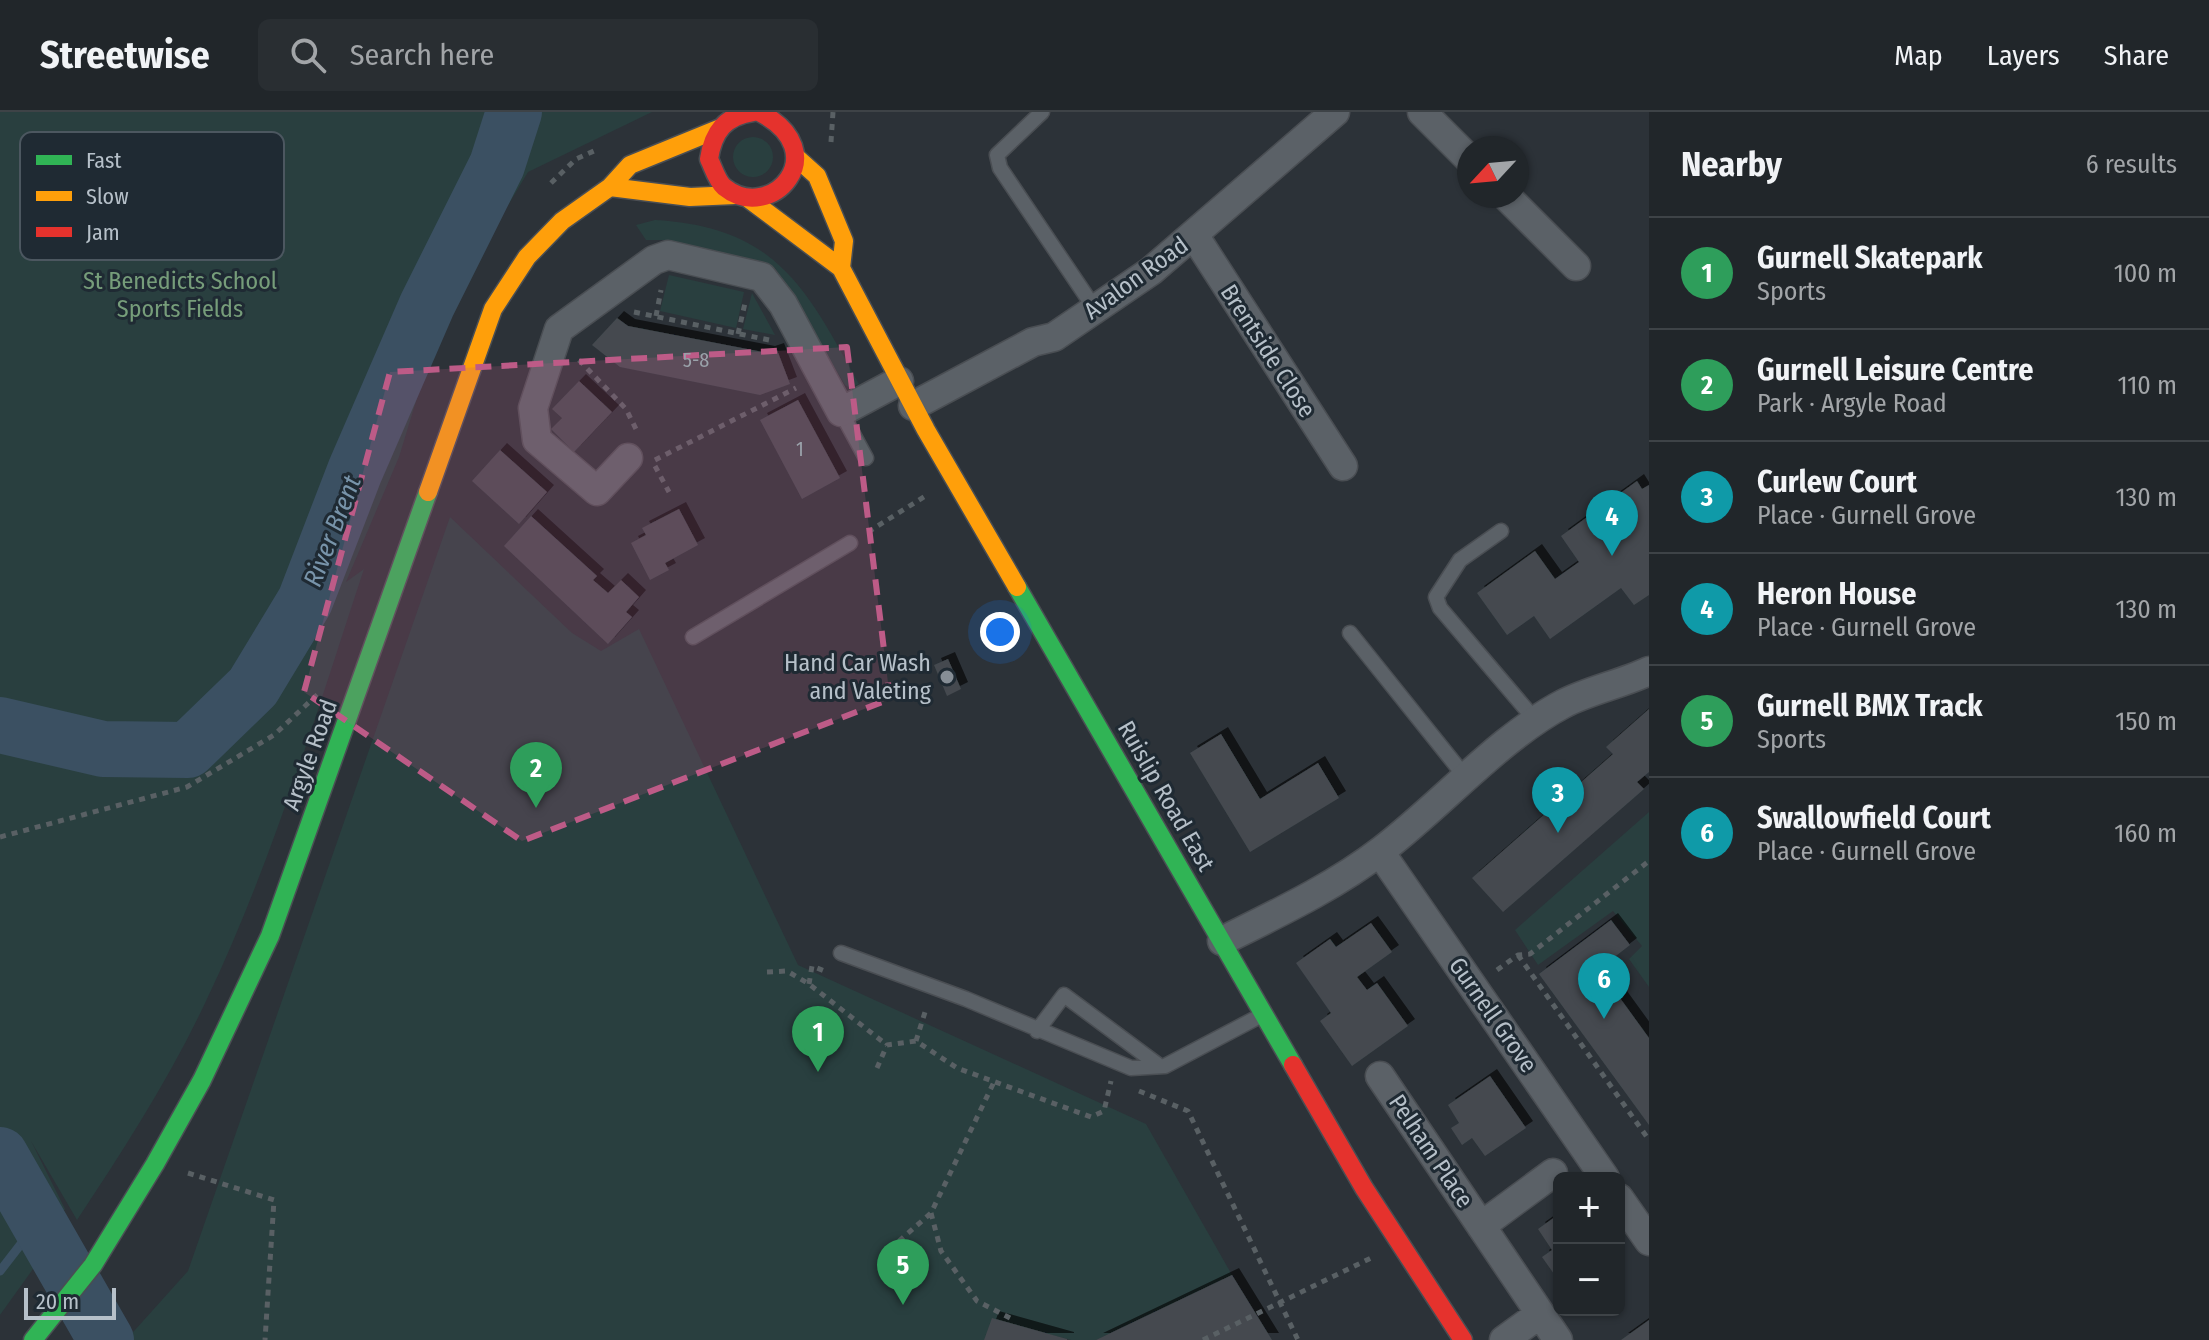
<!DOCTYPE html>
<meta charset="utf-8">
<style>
:root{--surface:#21262a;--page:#292e32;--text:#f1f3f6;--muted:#a2a5a8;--line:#3e4347;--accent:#bca0f2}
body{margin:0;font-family:"Fira Sans Condensed",sans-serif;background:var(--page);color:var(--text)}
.controls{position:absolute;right:24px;bottom:24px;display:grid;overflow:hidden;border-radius:12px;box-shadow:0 2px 6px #0004}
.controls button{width:72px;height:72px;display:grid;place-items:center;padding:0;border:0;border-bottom:2px solid var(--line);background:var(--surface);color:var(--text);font:40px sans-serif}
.compass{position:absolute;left:1457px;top:24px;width:72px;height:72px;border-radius:50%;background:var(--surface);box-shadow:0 2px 6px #0004;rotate:244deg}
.scale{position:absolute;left:24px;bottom:20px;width:92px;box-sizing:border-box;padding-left:8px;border:4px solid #b6c0c9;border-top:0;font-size:22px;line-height:28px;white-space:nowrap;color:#b6c0c9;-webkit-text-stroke:6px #1f2a33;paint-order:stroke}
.you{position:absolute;left:1000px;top:520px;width:28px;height:28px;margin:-20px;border:6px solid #fff;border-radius:50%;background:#1a73e8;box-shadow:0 0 0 12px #1a73e833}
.badge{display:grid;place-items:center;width:52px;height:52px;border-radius:50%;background:var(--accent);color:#fff;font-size:26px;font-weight:700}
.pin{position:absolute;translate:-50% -66px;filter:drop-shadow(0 2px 4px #0008)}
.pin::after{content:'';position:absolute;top:42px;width:28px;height:24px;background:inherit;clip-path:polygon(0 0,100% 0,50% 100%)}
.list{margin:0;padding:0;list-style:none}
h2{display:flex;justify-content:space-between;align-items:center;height:104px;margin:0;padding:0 32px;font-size:34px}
h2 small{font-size:26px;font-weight:400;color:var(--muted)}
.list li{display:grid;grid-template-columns:52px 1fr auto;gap:24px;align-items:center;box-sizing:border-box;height:112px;padding:0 32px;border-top:2px solid var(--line)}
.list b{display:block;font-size:30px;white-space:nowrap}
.list p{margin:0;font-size:26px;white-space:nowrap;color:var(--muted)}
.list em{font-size:26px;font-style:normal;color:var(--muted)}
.icon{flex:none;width:44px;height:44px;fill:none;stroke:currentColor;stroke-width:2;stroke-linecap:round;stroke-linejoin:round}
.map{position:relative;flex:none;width:1649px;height:1228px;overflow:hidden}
header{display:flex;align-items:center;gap:48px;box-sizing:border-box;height:112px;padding:0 40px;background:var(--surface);border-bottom:2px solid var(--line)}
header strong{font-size:38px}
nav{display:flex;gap:44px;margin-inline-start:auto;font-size:28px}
.search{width:560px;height:72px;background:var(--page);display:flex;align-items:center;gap:20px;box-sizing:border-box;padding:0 28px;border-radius:12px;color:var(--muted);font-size:30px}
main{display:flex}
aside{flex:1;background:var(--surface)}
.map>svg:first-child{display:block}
</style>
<header>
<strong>Streetwise</strong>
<div class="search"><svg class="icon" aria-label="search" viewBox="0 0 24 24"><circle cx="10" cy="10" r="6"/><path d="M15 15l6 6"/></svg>Search here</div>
<nav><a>Map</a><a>Layers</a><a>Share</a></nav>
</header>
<main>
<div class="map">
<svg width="1649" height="1228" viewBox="0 0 1649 1228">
<defs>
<filter id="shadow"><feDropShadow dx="7" dy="-7" stdDeviation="0" flood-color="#0009"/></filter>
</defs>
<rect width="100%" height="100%" fill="#2c3238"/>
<path fill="#293f3f" d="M0,0H652L528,60L443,201L399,345L346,470L364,457C316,602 272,751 206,889C170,966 124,1037 77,1108L31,1029L65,1097L32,1142L38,1150L0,1203Z
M733 45a20 20 0 1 1 40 0a20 20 0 1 1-40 0Z
M655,108C777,115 806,176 859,272L850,276L845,273L775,156L665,128H646L636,113Z
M669,163L744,180L736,216L660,199Z
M752,181L775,223L743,217Z
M450,405L572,521L601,539L639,517L798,853L1146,1012L1232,1163L1096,1228H1071L992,1207L984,1228H126L188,1159Z
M1649,700V875L1629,847L1642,834L1613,799L1538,853L1515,818Z"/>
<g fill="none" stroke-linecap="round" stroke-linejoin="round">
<path stroke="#3b5062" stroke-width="9" d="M0,1159L38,1110"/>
<path stroke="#3b5062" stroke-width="56" d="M0,613L103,637L188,638L253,575L305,489L355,359L427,193L497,53L514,0
M0,1043L106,1228"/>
</g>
<path fill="#444a4f" filter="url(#shadow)" d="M617,206L628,214L768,241L777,238L790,272L760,283L620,255L592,233Z
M579,269L612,300L574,340L551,317L562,306L552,297Z
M798,288L840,366L802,387L760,308Z
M500,338L547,380L519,412L472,369Z
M1637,369L1642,377L1649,373V483L1634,493L1621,476L1550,527L1534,504L1507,523L1477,481L1535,439L1555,467L1579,450L1561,424Z
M679,397L698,433L665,451L669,458L650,468L631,431L646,423L642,416Z
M531,404L597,464L593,468L608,481L621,468L639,485L626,500L632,505L608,532L504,434Z
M948,547L961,577L947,584L934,553Z
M1649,597V660L1637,670L1644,677L1503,800L1472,766L1613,642L1606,635Z
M1221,622L1260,687L1318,651L1339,686L1250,740L1190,641Z
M1611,808L1630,833L1599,857L1649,926V1013L1539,862Z
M1371,811L1392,840L1357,865L1367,878L1377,871L1408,914L1352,954L1320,909L1331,901L1296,851L1330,827L1336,835Z
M1490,964L1526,1016L1485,1044L1472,1026L1462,1033L1451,1016L1459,1011L1448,993Z
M1559,1102V1158L1554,1162L1542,1145L1552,1138L1538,1117Z
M1232,1163L1272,1228H1096Z
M992,1206L1067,1227V1228H984Z
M1649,1208V1228H1621Z"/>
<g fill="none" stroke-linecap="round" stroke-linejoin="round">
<defs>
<path id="lane" d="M1042,0L997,43L1000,56L1095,197
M841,300L866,346
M1501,419L1460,448L1436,485L1440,496L1536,609
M1350,521L1467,667
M693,525L850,431
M841,841L966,887L1131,956L1165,954L1262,903
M1037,919L1064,883L1157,952"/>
<path id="street" d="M1422,0L1469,47
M1506,84L1576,154
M1194,123L1343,354
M913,294L1033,230L1054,225L1151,159L1335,0
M628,346L597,379L537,328L533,296L559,217L654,148L668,143L762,165L783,192L841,300L899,269
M1380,740L1605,1066
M1222,829C1276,802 1334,775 1382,738C1440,694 1500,625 1563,592C1590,578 1622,572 1649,559
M1380,964L1558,1228
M1619,1086L1649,1129
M1481,1114L1553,1061
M1504,1228L1540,1202"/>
<path id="fast" d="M1017,475L1293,953
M33,1228L93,1153L155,1052L202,968L270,824L428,380"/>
<path id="slow" d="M797,46L817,64L844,129L841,156
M610,75L690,85L735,83
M749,87L841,156L926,318L1017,475
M428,380L493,197L527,145L562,109L610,75L630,53L718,17"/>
<path id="jam" d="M753,0C725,4 713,20 709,47C713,55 717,69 724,75C771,113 837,40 759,0
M1293,953L1364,1076L1463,1228"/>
</defs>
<use href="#lane" stroke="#4a4e53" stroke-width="17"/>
<use href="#street" stroke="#4a4e53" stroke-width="31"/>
<use href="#fast" stroke="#4a4e53" stroke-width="21"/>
<use href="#slow" stroke="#4a4e53" stroke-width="21"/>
<use href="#jam" stroke="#4a4e53" stroke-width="21"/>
<path stroke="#596064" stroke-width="5" stroke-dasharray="6 6" stroke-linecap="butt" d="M831,30L833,0
M551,71L576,47L594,39
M634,200L769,228
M656,204L661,178
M738,222L745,191
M579,248L626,297L638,321
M655,348L796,276
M655,354L669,380
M868,420L927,383
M0,725L187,675L274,623L318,582
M1518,843L1649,1028
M1497,858L1518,843L1530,842L1649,749
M767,860L787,859L809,872L887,933
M809,872L812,854L827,860
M916,929L926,897
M877,956L887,933L916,929L957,956L1091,1005L1104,999L1111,969
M1139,979L1188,999L1298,1228
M188,1061L274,1088L265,1228
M931,1101L941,1139L977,1189L1014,1208
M890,1137L931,1101L994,970
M1203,1228L1371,1146"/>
<use href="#lane" stroke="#5b6167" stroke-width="14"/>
<use href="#street" stroke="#5b6167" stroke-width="28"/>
<use href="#fast" stroke="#30b455" stroke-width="18"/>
<use href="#slow" stroke="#ff9f0a" stroke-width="18"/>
<use href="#jam" stroke="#e5322d" stroke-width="18"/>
</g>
<path fill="#bd5b87" fill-opacity="0.2" stroke="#bd5b87" stroke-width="6" stroke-dasharray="16 10" stroke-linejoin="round" d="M847,235L890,587L522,729L304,580L390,260Z"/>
<circle fill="#868e96" stroke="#1f2a33" stroke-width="3" cx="947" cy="565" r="8"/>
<g text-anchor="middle" stroke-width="6" stroke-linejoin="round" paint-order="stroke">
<g font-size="20" fill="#9aa2aa">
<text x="696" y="255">5-8</text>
<text x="800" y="344">1</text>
</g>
<g font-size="24" fill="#b6c0c9" stroke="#1f2a33">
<text transform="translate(1136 166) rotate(-36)" y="8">Avalon Road</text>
<text transform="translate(1268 239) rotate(57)" y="8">Brentside Close</text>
<text transform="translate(310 643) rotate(-70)" y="8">Argyle Road</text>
<text transform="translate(1166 684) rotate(60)" y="8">Ruislip Road East</text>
<text transform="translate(1493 903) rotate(55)" y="8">Gurnell Grove</text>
<text transform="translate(1431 1039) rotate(56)" y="8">Pelham Place</text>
</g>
<g font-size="24" fill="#769d7a" stroke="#1f2a33">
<text x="180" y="177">St Benedicts School<tspan x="180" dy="28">Sports Fields</tspan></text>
</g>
<g font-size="24" fill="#b6c0c9" stroke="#1f2a33" text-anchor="end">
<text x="931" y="559">Hand Car Wash<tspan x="931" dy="28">and Valeting</tspan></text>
</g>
<g font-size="26" font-style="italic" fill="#7894aa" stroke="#1f2a33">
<text transform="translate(332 419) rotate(-69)" y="9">River Brent</text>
</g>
</g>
<rect x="20" y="20" width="264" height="128" rx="12" fill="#1f2a33" stroke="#4c5760" stroke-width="2"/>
<rect x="36" y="43" width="36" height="10" fill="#30b455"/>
<rect x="36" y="79" width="36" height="10" fill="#ff9f0a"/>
<rect x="36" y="115" width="36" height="10" fill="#e5322d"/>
<g font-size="22" fill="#b6c0c9">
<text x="86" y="56">Fast</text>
<text x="86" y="92">Slow</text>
<text x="86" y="128">Jam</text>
</g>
</svg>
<div class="controls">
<button>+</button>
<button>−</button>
</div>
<svg class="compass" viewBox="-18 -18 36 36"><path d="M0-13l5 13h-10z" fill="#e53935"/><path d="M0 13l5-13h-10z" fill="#a2a5a8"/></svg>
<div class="scale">20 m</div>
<div class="you"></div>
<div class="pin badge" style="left:818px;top:960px;background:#2e9e5b">1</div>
<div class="pin badge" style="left:536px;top:696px;background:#2e9e5b">2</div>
<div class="pin badge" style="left:1558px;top:721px;background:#0f9aa8">3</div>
<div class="pin badge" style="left:1612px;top:444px;background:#0f9aa8">4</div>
<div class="pin badge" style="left:903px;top:1193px;background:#2e9e5b">5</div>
<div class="pin badge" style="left:1604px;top:907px;background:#0f9aa8">6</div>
</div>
<aside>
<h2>Nearby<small>6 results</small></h2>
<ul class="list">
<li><span class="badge" style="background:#2e9e5b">1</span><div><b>Gurnell Skatepark</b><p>Sports</p></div><em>100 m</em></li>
<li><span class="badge" style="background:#2e9e5b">2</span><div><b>Gurnell Leisure Centre</b><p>Park · Argyle Road</p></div><em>110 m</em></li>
<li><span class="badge" style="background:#0f9aa8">3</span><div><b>Curlew Court</b><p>Place · Gurnell Grove</p></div><em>130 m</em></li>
<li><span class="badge" style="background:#0f9aa8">4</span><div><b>Heron House</b><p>Place · Gurnell Grove</p></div><em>130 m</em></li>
<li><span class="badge" style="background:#2e9e5b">5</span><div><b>Gurnell BMX Track</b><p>Sports</p></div><em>150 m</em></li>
<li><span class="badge" style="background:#0f9aa8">6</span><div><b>Swallowfield Court</b><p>Place · Gurnell Grove</p></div><em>160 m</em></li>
</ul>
</aside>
</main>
